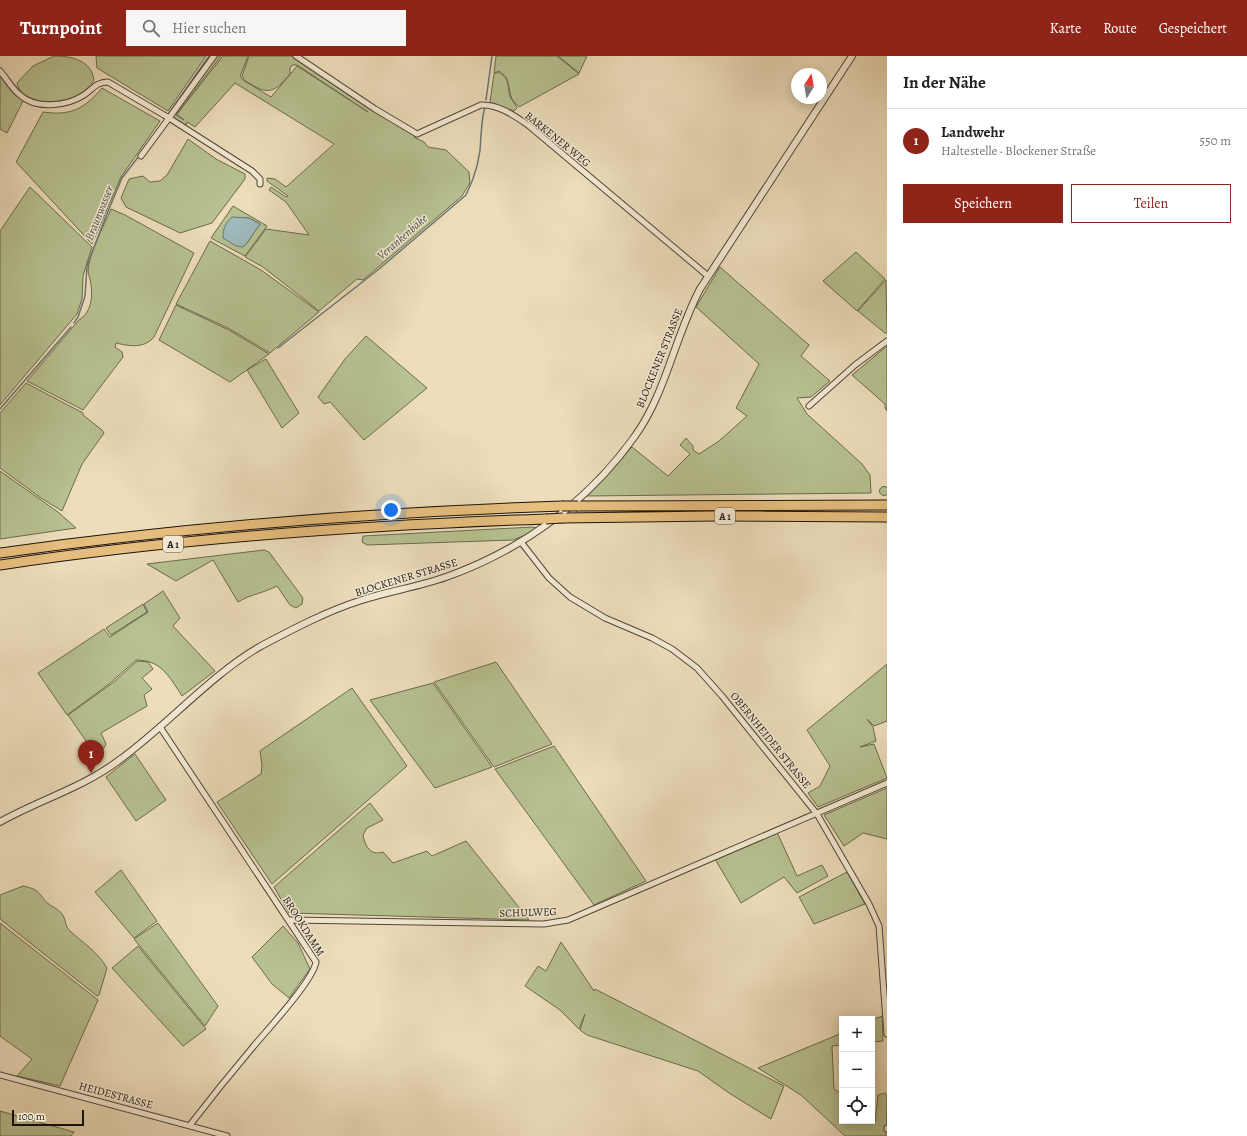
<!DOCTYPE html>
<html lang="de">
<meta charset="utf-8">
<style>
:root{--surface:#fff;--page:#f6f6f6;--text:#222;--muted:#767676;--line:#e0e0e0;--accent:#8f2418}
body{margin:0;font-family:Alegreya,serif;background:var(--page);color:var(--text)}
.controls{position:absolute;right:12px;bottom:12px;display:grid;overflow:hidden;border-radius:0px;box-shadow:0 2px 10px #0003}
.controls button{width:36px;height:36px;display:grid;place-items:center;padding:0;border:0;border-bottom:1px solid var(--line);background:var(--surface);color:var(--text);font:20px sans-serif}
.compass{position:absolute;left:791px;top:12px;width:36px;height:36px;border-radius:50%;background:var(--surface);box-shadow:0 2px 10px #0003;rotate:11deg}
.scale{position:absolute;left:12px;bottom:10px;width:72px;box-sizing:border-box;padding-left:4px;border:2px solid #1d140c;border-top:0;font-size:11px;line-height:14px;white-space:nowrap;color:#1d140c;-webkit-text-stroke:3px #f3e9d3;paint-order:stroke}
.you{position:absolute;left:391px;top:454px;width:14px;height:14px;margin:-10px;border:3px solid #fff;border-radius:50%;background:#1a73e8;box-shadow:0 0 0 6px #1a73e833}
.badge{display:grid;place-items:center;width:26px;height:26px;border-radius:50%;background:var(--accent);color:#fff;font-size:13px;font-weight:700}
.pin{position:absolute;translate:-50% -33px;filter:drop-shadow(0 1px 2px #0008)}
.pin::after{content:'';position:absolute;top:21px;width:14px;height:12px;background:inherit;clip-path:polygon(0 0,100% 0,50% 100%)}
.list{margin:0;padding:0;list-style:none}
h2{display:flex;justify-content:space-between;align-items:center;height:52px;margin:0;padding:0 16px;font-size:17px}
h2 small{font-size:13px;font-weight:400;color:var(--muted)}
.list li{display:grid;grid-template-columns:26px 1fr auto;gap:12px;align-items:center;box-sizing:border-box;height:64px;padding:0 16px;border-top:1px solid var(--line)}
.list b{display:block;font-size:15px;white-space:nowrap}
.list p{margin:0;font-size:13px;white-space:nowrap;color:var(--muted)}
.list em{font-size:13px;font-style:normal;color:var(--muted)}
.actions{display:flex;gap:8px;padding:12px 16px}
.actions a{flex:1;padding:9px 0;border:1px solid var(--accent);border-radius:0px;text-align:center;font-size:14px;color:var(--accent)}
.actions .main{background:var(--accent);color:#fff}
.icon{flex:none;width:22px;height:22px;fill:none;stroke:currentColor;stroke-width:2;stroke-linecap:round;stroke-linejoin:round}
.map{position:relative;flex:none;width:887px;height:1080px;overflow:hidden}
header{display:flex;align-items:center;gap:24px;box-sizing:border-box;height:56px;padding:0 20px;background:var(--accent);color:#fff}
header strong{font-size:19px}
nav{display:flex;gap:22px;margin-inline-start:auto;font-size:14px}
.search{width:280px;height:36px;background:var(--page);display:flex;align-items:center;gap:10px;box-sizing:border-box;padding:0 14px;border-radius:0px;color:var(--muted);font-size:15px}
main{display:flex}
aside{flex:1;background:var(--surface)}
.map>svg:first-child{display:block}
</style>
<header>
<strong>Turnpoint</strong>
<div class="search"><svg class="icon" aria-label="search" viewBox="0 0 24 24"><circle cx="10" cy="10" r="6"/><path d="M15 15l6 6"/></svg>Hier suchen</div>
<nav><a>Karte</a><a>Route</a><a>Gespeichert</a></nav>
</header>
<main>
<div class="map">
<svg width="887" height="1080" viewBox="0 0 887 1080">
<rect width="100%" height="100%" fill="#edddbb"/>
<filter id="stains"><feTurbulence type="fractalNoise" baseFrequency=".005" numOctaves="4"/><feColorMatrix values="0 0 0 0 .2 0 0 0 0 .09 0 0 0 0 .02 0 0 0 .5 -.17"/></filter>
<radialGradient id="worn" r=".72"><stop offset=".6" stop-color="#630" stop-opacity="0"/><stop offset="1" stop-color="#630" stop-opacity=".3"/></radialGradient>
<path fill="#b7c191" stroke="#6a6a4e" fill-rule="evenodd" d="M54,0C71,0 92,4 94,25C86,35 77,42 64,45C50,49 19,44 17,27L33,10Z
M96,0H206L168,55L97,12Z
M215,0H221L176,59L184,64L177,58L223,0H248L240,20L243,24L271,41L297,10L368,56L297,9H292L290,12V18C278,32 271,40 254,30C249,27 244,25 242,20L249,0H293L417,79L414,81L424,86L428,91L446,94L469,116L470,127L462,140L363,224L357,223L319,255L263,211L245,201L266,173L309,179L286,146L269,134L271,131L286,141L288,140L267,125V122L275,123L286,131L334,88L235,27L195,71L187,66L186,70L171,61Z
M496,0H557L579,18L519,51C517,48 514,46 512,43C507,32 512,23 499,15L494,17Z
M558,0H587L579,17Z
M498,16C513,24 505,33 512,44C514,48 516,48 517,52L514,55L490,46L494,18Z
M0,19L23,45L7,77L0,73Z
M102,32L160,65L121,121L92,188L16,106L43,56C71,60 84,53 102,32Z
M188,83L216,103L245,118V123L212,167L180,177L126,151L121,142L129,123L143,120L150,126L160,125L167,119Z
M30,131L92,191L83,220L82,243L77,258L0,349V175Z
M233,150L267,170L245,200L211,182ZM232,162H249L260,168L247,187Z
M111,153L125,159L194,197L154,281C144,293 129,290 116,287L115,291L122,296L123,301L83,354L27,325L79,264C93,255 93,238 90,223C89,220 88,217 88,214C90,194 103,172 111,153Z
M210,185L261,214L319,256L270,297L228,272L176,248Z
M856,196L885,223L857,255L823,225Z
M720,211L809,289L801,300L830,325L811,341L797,342L807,358L862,408L870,419L871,437L586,440L632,391L668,420L690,398L680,389L686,382L693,390V394L699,398L719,385L747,360L736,352L759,308L696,251Z
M886,224L887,277H885L858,255Z
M176,249L229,274L269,298L230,326L159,284Z
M366,280L427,332L364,384L330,346L324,348L318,341L345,303Z
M887,290V355L885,352V348L852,319Z
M266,303L299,357L282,372L247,314Z
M26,327L83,357V359L102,374L104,377L82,408L62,455L41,442L0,412V357Z
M0,415L58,456L76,472L0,483Z
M879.5 435a4.5 4.5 0 1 1 9 0a4.5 4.5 0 1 1-9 0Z
M533,471L536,472L526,479L513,484L367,489L362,486L363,480Z
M264,494L269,496L303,542L302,548L296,552L290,549L277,530C264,537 251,538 238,546L213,504L176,525L147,508Z
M163,535L180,562L173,570L215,615L182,640C169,620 161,604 136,604L109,628L67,659L38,617L104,573L110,581L148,556L144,548Z
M143,548L147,556L111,579L106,572Z
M137,605L148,606L153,613L142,622L152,633L144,639L147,650L101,677L106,688L104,692L97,697L93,695L68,659L114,626Z
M496,606L552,688L494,711L434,626Z
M887,608V665L874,670L867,663L873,671L876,685L860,691L874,688L887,722L818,751L808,737L820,730L830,710L807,674Z
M433,627L492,711L435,732L370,644Z
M352,632L407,710L272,828L217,746L261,718L262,709L260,695Z
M554,690L646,825L594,849L495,713Z
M135,698L166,744L136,765L106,721Z
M887,732V783L863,777L844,790L824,759Z
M370,747L383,764L367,772L363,779C365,790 370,800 383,796L393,807L427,795L432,800L466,785L529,864L289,857L274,831Z
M777,776L797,820L822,809L828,820L797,837L784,821L741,847L715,803Z
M121,814L157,865L134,882L95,836Z
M847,816L865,848L814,868L799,841Z
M23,830C43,834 38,840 50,849C55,852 58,853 62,858C66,863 65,871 70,875C83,887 98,896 107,912L99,939L97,940L0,863V839Z
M0,867L98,944L60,1030L17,1020L32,1003L0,980Z
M158,867L218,950L205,970L134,883Z
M283,870L298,887L310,913L289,942L272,928L252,901Z
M561,886L594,935L595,933L784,1030L771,1063L729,1037L698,1015L587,979L580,974L585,958L579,973L560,954L525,930L538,910L546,915Z
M138,890L206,973L183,990L112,912Z
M882,960L883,985L872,986V964Z
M842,977V989L832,990L834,1033L842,1038V1065L875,1066L878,1039L885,1037L887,1040L886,1080H845L801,1039L758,1012Z
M0,1055L74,1076L71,1080H0Z"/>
<path fill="#9eb9bb" stroke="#6a7775" d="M232,161L249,162L260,168L247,187L243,191L236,190L223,182C223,173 225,167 232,161Z"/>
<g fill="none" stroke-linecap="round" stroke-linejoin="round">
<path stroke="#6a7775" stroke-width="1.5" d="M486,44L492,0
M169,57L209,0
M74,267L78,261L85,240L87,210L106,160L122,122L139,100
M278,292L379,213L466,139C475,121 481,99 481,79C482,69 482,61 485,51
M0,353L71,271"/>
<defs>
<path id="minor" d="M296,0L375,53L417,78L481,49C498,48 515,60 528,69L708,220
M0,15C7,23 12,33 20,39C36,54 67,50 84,39C93,33 96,26 108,26L169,62L214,0
M141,100L169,62L252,115L260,123V128
M809,350L855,309L887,285
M521,486L549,522L570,541L605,562L652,582L672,593L697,612L722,640L817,758L869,848L879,870L887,978
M160,671L316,906C313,925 267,974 253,991C231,1017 210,1043 190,1069
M290,864L544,868L568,864L887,727
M0,1019L227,1080
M887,1072V1073"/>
<path id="tertiary" d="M0,766C39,744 82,732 118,705C166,671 210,619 261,590C293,573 327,555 362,544C389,535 418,531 446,521C522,494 588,446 635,380C666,337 675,280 700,233L852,0"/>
<path id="motorway" d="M578,450L887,449
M563,462L716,460L887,461
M0,497C186,471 374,456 562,450
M0,509C180,482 364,469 546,463"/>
</defs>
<use href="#minor" stroke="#514638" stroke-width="7"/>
<use href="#tertiary" stroke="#514638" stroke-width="8"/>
<use href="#motorway" stroke="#1d140c" stroke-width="11"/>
<use href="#minor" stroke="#f3e9d3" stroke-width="5"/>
<use href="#tertiary" stroke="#f3e9d3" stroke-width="6"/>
<use href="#motorway" stroke="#e6be7e" stroke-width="9"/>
<defs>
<path id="motorway-bridge" d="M562,450H578
M546,463L563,462"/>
</defs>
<use href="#motorway-bridge" stroke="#1d140c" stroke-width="11" stroke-linecap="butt"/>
<use href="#motorway-bridge" stroke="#e6be7e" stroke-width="9"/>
</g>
<g text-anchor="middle" stroke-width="3" stroke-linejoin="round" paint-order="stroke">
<g fill="#f3e9d3" stroke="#5d5448" stroke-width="1">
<rect x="715" y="452" width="20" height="16" rx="3"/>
<rect x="163" y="480" width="20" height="16" rx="3"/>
</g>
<g font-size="10" font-weight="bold" fill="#1d140c">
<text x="725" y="464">A 1</text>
<text x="173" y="492">A 1</text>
</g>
<g font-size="11" fill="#1d140c" stroke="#f3e9d3">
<text transform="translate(558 83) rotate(39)" y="4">BARKENER WEG</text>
<text transform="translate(659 302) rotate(-68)" y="4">BLOCKENER STRASSE</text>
<text transform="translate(406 521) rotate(-17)" y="4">BLOCKENER STRASSE</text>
<text transform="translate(771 684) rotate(51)" y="4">OBERNHEIDER STRASSE</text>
<text transform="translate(528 856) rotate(-2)" y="4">SCHULWEG</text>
<text transform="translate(304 870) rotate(58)" y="4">BROOKDAMM</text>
<text transform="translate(116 1039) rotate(15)" y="4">HEIDESTRASSE</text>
</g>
<g font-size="12" font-style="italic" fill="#4a4e49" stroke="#f3e9d3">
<text transform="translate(99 157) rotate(-68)" y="4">Braunwasser</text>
<text transform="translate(402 181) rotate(-41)" y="4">Verankenbäke</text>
</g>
</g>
<rect width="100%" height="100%" filter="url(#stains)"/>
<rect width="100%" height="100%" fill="url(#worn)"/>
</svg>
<div class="controls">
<button>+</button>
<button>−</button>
<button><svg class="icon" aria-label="locate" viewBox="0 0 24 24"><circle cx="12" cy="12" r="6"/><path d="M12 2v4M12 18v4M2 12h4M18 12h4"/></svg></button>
</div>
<svg class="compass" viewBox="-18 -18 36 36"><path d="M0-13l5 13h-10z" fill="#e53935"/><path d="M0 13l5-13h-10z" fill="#767676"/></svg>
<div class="scale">100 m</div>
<div class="you"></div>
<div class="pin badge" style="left:91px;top:717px">1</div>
</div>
<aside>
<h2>In der Nähe<small></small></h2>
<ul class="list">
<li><span class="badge">1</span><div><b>Landwehr</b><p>Haltestelle · Blockener Straße</p></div><em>550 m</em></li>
</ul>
<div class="actions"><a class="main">Speichern</a><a>Teilen</a></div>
</aside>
</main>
